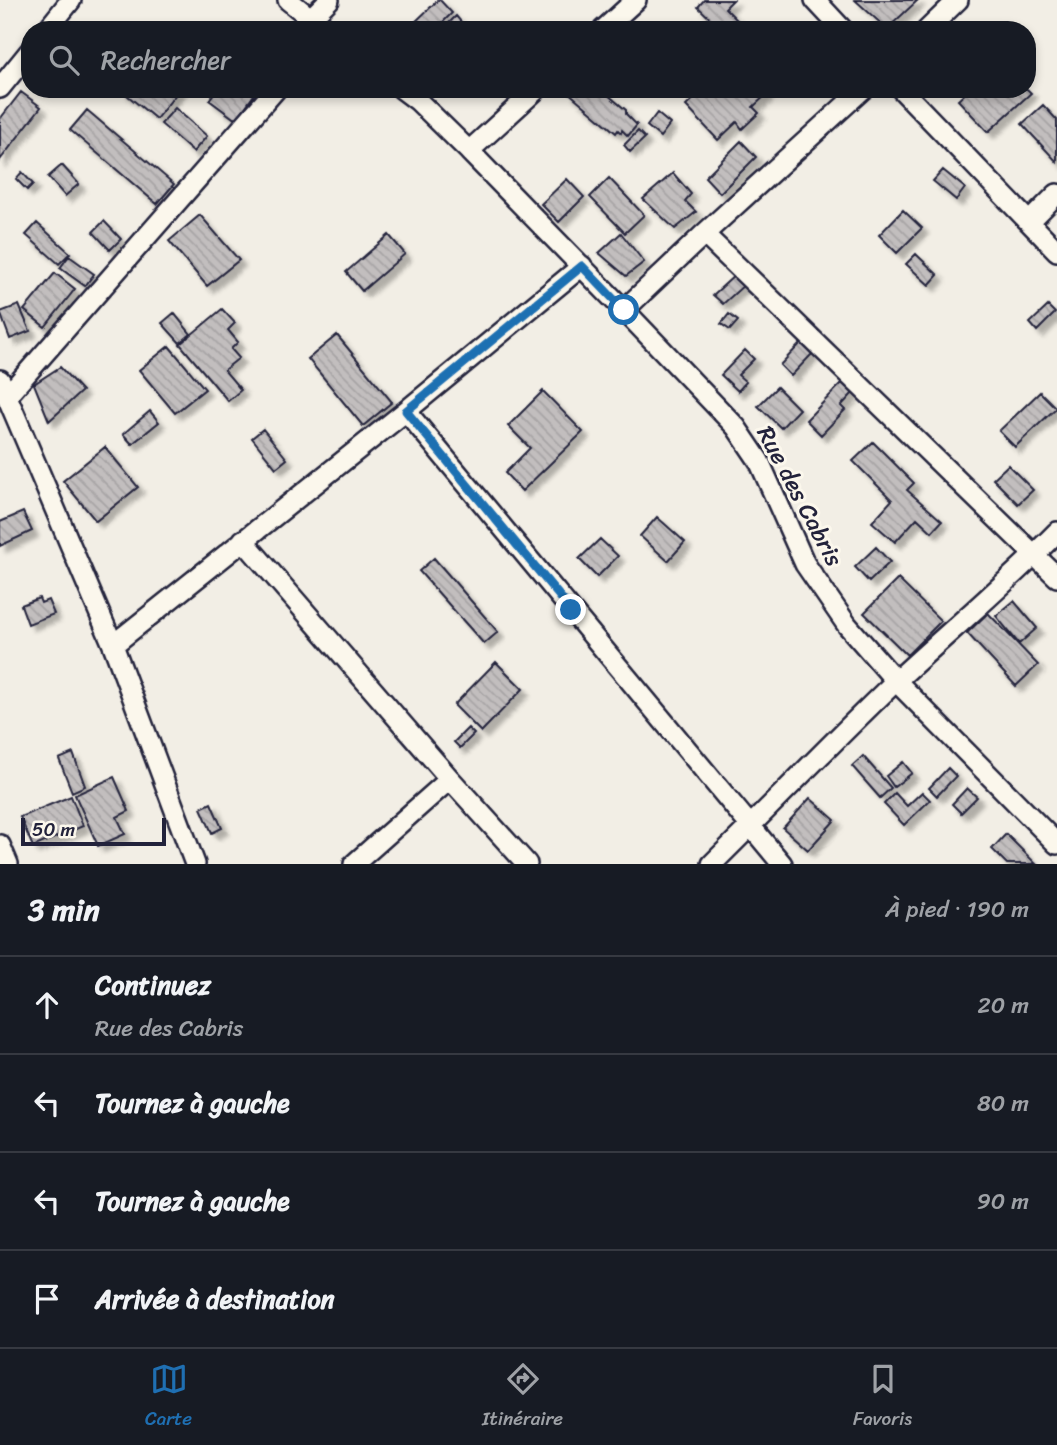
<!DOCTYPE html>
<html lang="fr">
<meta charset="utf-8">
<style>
:root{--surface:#171b24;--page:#20242c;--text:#f1f3f6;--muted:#9ea1a6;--line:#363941;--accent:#1f6fb2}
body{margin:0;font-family:Sriracha,sans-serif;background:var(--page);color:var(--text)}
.scale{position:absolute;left:21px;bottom:18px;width:145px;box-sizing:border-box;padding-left:7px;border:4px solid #22223b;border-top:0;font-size:19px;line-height:24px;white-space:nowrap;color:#22223b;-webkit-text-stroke:5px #fbf7ec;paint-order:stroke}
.stop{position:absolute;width:21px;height:21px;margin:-16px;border:5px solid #1f6fb2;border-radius:50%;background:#fff}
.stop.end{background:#1f6fb2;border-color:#fff;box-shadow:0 2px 7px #0008}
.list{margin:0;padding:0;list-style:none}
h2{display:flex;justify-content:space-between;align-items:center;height:91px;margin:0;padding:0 28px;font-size:30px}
h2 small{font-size:23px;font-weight:400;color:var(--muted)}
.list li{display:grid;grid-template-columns:46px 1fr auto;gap:21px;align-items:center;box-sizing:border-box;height:98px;padding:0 28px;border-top:2px solid var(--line)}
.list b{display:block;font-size:26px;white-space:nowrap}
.list p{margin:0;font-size:23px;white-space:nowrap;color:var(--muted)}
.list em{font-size:23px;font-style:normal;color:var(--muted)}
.icon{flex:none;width:38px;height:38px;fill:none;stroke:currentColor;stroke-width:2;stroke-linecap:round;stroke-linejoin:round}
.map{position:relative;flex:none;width:1057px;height:864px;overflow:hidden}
.search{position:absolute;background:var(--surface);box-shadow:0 4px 10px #0003;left:21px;right:21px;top:21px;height:77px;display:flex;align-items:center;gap:18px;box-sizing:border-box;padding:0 24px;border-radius:28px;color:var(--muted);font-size:26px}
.sheet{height:483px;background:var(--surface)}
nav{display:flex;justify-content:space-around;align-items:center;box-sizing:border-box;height:98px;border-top:2px solid var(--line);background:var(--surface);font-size:19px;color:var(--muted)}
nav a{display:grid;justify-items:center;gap:4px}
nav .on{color:var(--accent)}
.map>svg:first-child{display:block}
</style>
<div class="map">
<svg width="1057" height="864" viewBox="0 0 1057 864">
<defs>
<pattern id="building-back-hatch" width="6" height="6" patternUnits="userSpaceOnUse" patternTransform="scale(1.75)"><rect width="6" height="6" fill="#c2bebe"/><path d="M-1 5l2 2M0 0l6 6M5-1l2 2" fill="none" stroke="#a6a3a4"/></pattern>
<filter id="shadow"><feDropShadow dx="6" dy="6" stdDeviation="2" flood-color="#0004"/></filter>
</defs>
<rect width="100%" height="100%" fill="#f2eee5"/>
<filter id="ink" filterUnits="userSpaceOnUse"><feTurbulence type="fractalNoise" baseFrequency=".0143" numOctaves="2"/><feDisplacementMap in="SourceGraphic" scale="14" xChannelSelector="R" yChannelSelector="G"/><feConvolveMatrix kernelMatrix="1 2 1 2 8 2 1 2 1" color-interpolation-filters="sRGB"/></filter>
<g filter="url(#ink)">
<path fill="url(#building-back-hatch)" stroke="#22223b" stroke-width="2" filter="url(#shadow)" d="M438,0H440L452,13L435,30H419L413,24Z
M704,0H733L725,8L747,30H722L698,7Z
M855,0H918L887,29Z
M456,16L468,30H442Z
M124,89H180L156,119L122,91Z
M217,89H252L256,92L236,120L209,100Z
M571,89H579L583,92L586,89H601L626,110V114L637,125L628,136L622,130L621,133L618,130L616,133L568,92Z
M704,89H763L767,94L753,107L759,113L742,129L737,122L718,140L686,106Z
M970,89H1027L1031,93L988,132L958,100Z
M21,92L41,107L0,160V119Z
M1043,105L1057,120V162L1022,124Z
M175,108L207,136L193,152L161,124Z
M87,110L174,184L157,204L70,130Z
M657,113L670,124L660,137L647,126Z
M638,131L645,138L630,152L624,145Z
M741,141L756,157L720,193L705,177Z
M62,165L79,184L65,196L48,177Z
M943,170L965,188L956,200L933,181Z
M22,172L33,184L27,190L16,179Z
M673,173L691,194L685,201L696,212L675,229L643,199Z
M609,178L644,215L625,233L590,197Z
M567,179L584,197L559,222L541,204Z
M903,210L922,228L897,253L879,235Z
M200,215L239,260L207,286L169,241Z
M104,221L121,239L110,250L93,232Z
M37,223L70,253L59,264L26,235Z
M621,233L644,262L626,276L599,253Z
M389,235L405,254L362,291L346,272Z
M916,254L938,275L929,285L906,264Z
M69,256L94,274L85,286L60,268Z
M55,273L75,289L45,327L24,310Z
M735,275L744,285L723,304L713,295Z
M19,305L30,331L10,339L0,312Z
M1048,306L1055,313L1037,331L1030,323Z
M222,309L235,323L228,330L238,342L231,349L239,358L224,370L241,390L228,401L180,344Z
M174,313L191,334L180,343L162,323Z
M729,314L738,321L730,330L721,324Z
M337,335L392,402L363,426L308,359Z
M801,343L812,354L791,376L780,365Z
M169,346L205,389L175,413L139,370Z
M745,350L754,359L738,375L746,382L738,391L721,375Z
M60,367L82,391L49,421L34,384Z
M842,383L853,393L841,406L845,410L821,435L806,420Z
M777,387L799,409L781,428L758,406Z
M543,391L583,432L522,491L505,473L530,448L508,426Z
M1040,392L1056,408L1015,447L999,431Z
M150,411L159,422L132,444L123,434Z
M263,429L287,459L276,468L252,438Z
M873,442L914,483L907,490L942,521L932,532L917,518L895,542L872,522L892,500L853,461Z
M105,447L138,487L96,521L63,481Z
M1008,465L1033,490L1018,504L993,479Z
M23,512L32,531L0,546V522Z
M657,517L685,542L668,561L640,536Z
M600,539L618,556L597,577L579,559Z
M876,547L890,562L869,582L855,567Z
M434,558L498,632L484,644L419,571Z
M898,579L941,621L907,655L864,613Z
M39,598L41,603L48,600L54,614L28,624L21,605Z
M1014,601L1037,628L1019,644L996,616Z
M988,613L1038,665L1016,686L967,633Z
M496,662L523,689L481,732L454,705Z
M468,728L474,734L460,748L454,742Z
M73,753L85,786L72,792L59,759Z
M863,756L891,788L880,798L852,766Z
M903,762L912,773L894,787L886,776Z
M948,768L956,776L937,796L929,788Z
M114,777L129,811L117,817L125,834L98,846L75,795Z
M967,788L977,797L961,813L952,804Z
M922,792L930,800L904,825L884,804L895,793L907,806Z
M71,796L83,826L33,847L20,817Z
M810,798L835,820L808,850L783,828Z
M211,803L222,828L212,833L201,808Z
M1006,834L1036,864H1007L992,849Z"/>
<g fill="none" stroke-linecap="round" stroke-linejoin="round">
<defs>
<path id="street" d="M288,0L325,30
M815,0L843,30
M311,18L329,0
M47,30L71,0
M603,30L636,0
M927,30L958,0
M0,88L30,51
M402,89L418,101L469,151L624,310L736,427L759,461L805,564L847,625L896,681L1057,844
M901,89L1057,251
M469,151L537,89
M1029,222L1057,194
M704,234L1057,577
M624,310L704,234L863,89
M0,380L113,645L195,864
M7,396L276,89
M406,411L782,864
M243,540L450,779L527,864
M113,645L406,411L582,266
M0,845L8,864
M354,864L450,779
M712,864C774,803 834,740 897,680C950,631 1006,584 1057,532"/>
</defs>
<use href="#street" stroke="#22223b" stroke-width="24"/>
<use href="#street" stroke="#fbf7ec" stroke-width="19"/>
</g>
</g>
<g fill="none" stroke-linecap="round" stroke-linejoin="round" filter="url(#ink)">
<path stroke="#1f6fb2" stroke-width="9" d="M571,610L406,411L582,266L624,310"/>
</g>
<g text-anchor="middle" stroke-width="6" stroke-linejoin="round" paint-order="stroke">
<g font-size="24" fill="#22223b" stroke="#fbf7ec">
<text transform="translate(800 496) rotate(62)" y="8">Rue des Cabris</text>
</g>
</g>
</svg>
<div class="scale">50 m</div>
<div class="stop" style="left:624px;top:310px"></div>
<div class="stop end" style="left:571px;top:610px"></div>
<div class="search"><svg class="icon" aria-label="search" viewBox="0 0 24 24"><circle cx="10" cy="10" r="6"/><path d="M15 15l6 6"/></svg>Rechercher</div>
</div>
<section class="sheet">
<h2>3 min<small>À pied · 190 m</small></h2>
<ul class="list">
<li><svg class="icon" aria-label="ahead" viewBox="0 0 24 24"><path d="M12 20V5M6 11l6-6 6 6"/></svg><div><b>Continuez</b><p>Rue des Cabris</p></div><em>20 m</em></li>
<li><svg class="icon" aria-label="left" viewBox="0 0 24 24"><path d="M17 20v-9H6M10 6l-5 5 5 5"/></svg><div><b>Tournez à gauche</b></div><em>80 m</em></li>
<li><svg class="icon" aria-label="left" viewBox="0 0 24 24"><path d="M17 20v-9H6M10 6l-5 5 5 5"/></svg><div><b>Tournez à gauche</b></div><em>90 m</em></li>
<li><svg class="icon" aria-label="arrive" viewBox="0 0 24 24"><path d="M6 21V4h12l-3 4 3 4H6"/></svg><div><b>Arrivée à destination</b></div></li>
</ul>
</section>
<nav>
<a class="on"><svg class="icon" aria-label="map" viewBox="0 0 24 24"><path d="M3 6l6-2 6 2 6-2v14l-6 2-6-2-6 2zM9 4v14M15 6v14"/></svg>Carte</a>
<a><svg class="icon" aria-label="directions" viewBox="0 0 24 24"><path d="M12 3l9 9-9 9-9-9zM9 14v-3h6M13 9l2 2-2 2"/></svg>Itinéraire</a>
<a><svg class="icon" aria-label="saved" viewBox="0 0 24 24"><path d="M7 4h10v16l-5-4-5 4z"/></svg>Favoris</a>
</nav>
